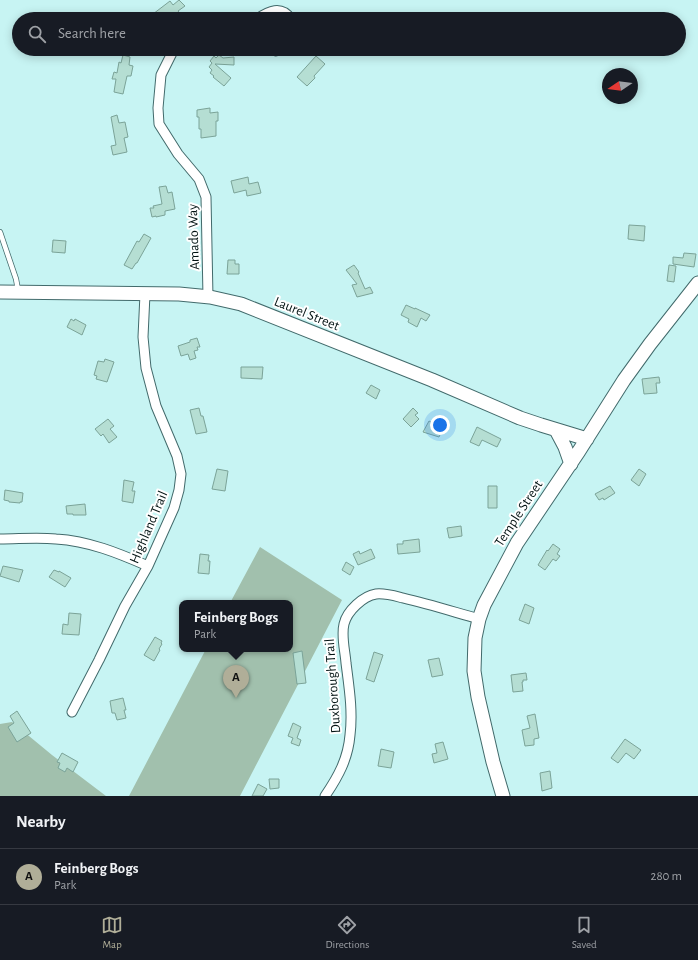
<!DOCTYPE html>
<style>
:root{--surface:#171b24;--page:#242831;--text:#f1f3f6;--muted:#9ea1a6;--line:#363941;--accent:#b0ae98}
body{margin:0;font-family:"Alegreya Sans",sans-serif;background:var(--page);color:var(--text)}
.compass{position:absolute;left:602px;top:68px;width:36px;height:36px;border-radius:50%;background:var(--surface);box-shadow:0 2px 10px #0003;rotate:257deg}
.you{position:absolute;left:440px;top:425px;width:14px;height:14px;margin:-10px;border:3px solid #fff;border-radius:50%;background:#1a73e8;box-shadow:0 0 0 6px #1a73e833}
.badge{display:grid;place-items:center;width:26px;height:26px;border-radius:50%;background:var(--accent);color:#111;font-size:13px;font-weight:700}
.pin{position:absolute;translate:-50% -33px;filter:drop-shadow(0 1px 2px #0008)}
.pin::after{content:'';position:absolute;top:21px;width:14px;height:12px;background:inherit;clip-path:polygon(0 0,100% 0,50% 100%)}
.popup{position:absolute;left:179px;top:600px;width:114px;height:52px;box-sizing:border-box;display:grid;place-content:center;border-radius:8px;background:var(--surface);filter:drop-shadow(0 1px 3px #0005);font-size:13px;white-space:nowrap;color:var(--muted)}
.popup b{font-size:15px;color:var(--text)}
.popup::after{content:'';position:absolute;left:50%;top:100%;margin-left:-8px;border:8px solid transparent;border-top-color:var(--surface)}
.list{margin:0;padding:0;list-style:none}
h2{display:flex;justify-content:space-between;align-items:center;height:52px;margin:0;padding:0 16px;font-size:17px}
h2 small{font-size:13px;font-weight:400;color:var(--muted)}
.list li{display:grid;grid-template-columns:26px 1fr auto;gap:12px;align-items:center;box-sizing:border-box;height:56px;padding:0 16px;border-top:1px solid var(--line)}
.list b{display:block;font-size:15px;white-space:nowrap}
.list p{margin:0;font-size:13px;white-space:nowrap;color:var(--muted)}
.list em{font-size:13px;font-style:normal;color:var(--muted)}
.icon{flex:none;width:22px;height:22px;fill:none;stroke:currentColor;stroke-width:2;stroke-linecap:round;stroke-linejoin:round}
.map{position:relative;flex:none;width:698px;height:796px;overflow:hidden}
.search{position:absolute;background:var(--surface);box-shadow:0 2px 10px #0003;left:12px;right:12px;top:12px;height:44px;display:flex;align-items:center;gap:10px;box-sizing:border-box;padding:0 14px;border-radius:22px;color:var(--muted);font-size:15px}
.sheet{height:108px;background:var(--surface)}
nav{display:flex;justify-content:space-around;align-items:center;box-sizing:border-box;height:56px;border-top:1px solid var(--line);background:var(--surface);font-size:11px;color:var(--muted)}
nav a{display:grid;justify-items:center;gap:2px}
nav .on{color:var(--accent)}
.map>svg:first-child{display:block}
</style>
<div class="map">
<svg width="698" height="796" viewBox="0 0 698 796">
<rect width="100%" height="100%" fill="#c7f4f3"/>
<path fill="#a1c0ad" d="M260,547L342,600L240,796H129L206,649H290V603H230Z
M12,722L52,755L106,796H0V724Z"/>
<path fill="#b5ded3" stroke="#7ba398" d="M179,0L185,6L178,11L182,16L177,19H157L153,14L170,1L173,5Z
M123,55L130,57L129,65L133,66L131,76H127L123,94L114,92L116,79H112L114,72L117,73L119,62L121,63Z
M219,55L223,58L234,57V65L215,64L231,78L224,86L213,77L214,76L210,73L212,70L209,67L212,63L210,61L214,56L216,58Z
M316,56L325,64L314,76L315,78L307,86L297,77Z
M210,108V113L218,112V121H216V136L201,138V129H199V117H197V110Z
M117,115L119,123L125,122L128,137L124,138L127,152L113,155L111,146L116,145L111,117Z
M248,177L249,184L258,182L261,193L247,196L246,190L234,193L231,181Z
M166,186L168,193L172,192L175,209L165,211V215L156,217V216L152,217L150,208H154L153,206L162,204L159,187Z
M629,225L645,226L644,241L628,239Z
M144,234L151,238L137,263H136L132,269L124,265L137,241L139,242Z
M53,240L66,241L65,253L52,252Z
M684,253L696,254L694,267L673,264V257L683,258Z
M228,260H235V264H239V274H227Z
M354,265L359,272L358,273L365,289L370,287L373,293L357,297L352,285L357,284L346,270Z
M669,265L676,266L674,282L667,281Z
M406,305L415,309V308L430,315L426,321L421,318L417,327L408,322L409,319L401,315Z
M71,319L74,321L75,319L86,325L82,335L67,327Z
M197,338L200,347H197L198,350L194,351L196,358L190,360L188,354L181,356L178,346L190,342V340Z
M105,359L114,362L107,382L96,379L97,376L94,375L98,361L104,362Z
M241,367H263L262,379L241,378Z
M659,377L660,383H656L657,393L644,394L642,379Z
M371,385L380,390L376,399L366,393Z
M199,408L201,416H203L207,432L196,434L190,410Z
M413,408L418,413L415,415L419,419L411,427L403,419Z
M108,419L114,426L110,429L117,437L109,443L103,434L101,436L95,429Z
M429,421L443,428L439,437L423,432Z
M477,427L501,439L497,447L482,440L479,446L470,442Z
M217,469L228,471L225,491L212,489Z
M639,469L646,474L639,486L631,480Z
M124,480L134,482L132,491H135L133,503L122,501Z
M488,486H497V508H488Z
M610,486L615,493L604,500L603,498L599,500L595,494Z
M5,490L23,493L22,502H20V503L9,502V501L4,500Z
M85,504L86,515H73V514H67L66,506Z
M461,526L462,536L449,538L447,528Z
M419,539L420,552L398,554L397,544H403V541Z
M553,544L560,549L557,554L560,556L556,561L553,559L545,570L538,565L547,550L548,551Z
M371,549L375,558L358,565L353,554L359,551L360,554Z
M200,554L209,555L208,561H210L209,574L198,573Z
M346,562L354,567L350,575L342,570Z
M3,566L23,570L19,582L0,576Z
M54,570L59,572V571L71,578L65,587L49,577Z
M525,604L534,608L529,624L519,620Z
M69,613L81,614L79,635L62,634L63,624L68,625Z
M155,637L162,641L161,643L162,644L159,649L160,650L154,661L144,655Z
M302,651L306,683L297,684L293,653Z
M374,652L383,655L374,682L366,679Z
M439,658L443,675L432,677L428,660Z
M526,673L527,680H523V682H522L523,691L513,692L511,675Z
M123,698L126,710H124L126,718L117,720L115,713H112L110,701Z
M17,711L31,733L17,742L8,727L14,723L10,716Z
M535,714L539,738L534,739V745L525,746L522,730L530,728L527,716Z
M293,723L301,727L297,738L301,740L299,746L291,743L293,738L288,736Z
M625,739L641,750L634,759L626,753L618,763L611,758Z
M443,742L448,759L434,763L432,754L437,753L435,744Z
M381,749L394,752L391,768L378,766Z
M62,753L78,762L73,772L67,768L65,772L58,768L60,763L57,762Z
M550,771L552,788L542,791L540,773Z
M269,779H279V788L270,789Z
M258,784L267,789L263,796H252Z"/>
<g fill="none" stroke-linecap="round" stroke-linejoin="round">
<defs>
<path id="service" d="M0,232L16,279L18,290"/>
<path id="minor" d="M257,19C269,11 281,5 291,19
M174,49L161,75L158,108L159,124L178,154L199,179L206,197L208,297
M269,49L276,51L281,49
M0,539C19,539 37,537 56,539C89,541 118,553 148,566
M72,712L99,660L125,606L148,566L174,508L179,490L181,474L177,456L156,406L146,368L143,337L145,294
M325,796C338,777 348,759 350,735C353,711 349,687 346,663C345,650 341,636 344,624C347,611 363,596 376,594C385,593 395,596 403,598C429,604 454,612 479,619"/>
<path id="secondary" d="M0,292L179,294L210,297L241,304L432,380L520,418L541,425L587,439
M556,430L565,447L571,464
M503,796L493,762L478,697L474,671L475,638L479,619L484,605L517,543L579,451L624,380L650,344L698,283"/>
</defs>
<use href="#service" stroke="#426a6b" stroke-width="6"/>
<use href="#minor" stroke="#426a6b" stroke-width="11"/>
<use href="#secondary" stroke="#426a6b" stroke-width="15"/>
<use href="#service" stroke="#fff" stroke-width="4.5"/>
<use href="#minor" stroke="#fff" stroke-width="9"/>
<use href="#secondary" stroke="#fff" stroke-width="13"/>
</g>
<g text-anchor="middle" stroke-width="4" stroke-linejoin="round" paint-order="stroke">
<g font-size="14" fill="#031313" stroke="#fff">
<text transform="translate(193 237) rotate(-92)" y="5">Amado Way</text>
<text transform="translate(307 313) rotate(22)" y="5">Laurel Street</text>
<text transform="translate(518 513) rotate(-57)" y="5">Temple Street</text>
<text transform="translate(148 527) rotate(-67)" y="5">Highland Trail</text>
<text transform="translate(332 686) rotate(-94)" y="5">Duxborough Trail</text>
</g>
</g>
</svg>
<svg class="compass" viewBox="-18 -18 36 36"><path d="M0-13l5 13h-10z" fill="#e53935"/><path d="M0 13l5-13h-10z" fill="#9ea1a6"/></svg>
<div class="you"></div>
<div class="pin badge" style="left:236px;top:698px">A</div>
<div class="popup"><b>Feinberg Bogs</b>Park</div>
<div class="search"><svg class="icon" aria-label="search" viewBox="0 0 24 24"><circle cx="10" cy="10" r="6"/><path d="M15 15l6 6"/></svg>Search here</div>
</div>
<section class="sheet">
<h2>Nearby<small></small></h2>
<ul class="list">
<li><span class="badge">A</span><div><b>Feinberg Bogs</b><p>Park</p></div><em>280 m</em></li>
</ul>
</section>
<nav>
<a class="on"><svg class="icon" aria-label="map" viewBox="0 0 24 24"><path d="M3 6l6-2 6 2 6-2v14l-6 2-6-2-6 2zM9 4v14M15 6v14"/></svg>Map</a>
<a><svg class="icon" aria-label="directions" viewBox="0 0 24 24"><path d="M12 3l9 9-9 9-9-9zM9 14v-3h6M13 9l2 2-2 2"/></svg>Directions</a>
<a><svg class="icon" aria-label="saved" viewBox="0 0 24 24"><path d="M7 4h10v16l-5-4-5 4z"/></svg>Saved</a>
</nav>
